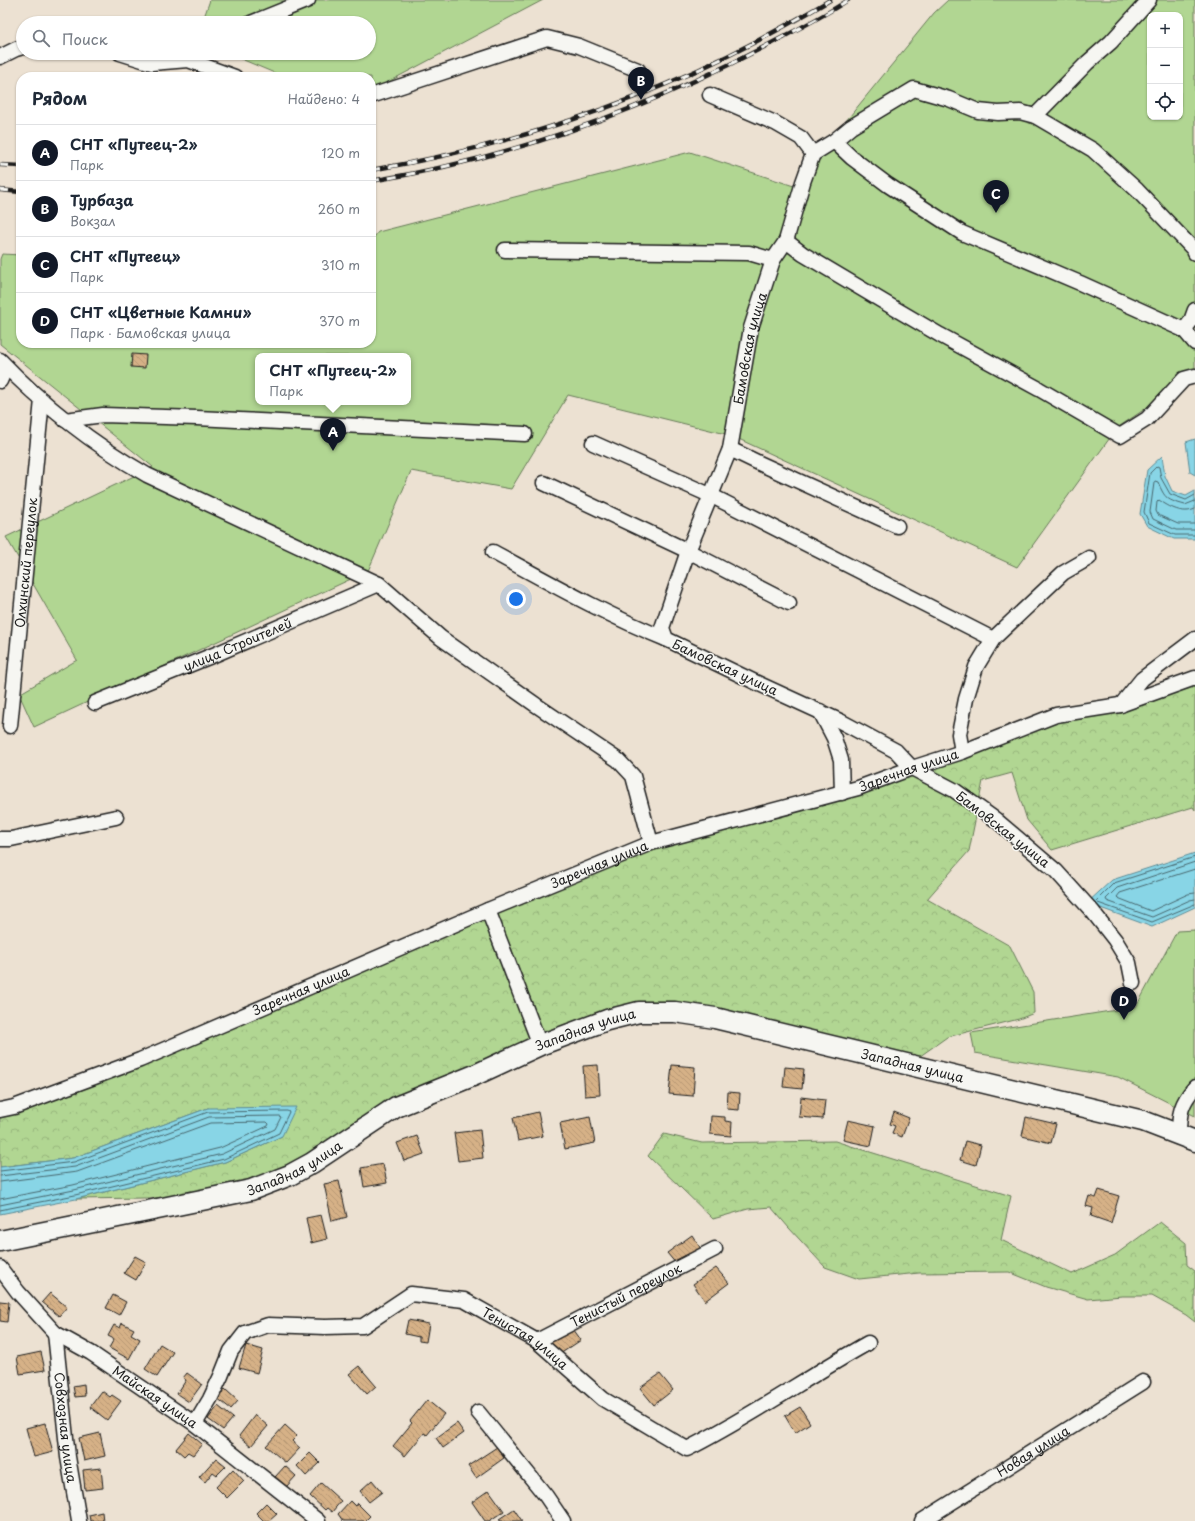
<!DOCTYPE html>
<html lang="ru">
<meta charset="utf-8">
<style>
:root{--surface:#fff;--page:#f6f6f7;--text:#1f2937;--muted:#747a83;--line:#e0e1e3;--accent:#111827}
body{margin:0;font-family:"Playpen Sans",sans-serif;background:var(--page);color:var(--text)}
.controls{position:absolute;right:12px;top:12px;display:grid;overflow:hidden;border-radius:8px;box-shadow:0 1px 3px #0004}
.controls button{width:36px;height:36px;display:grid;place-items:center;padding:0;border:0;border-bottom:1px solid var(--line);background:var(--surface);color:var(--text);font:20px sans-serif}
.you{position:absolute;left:516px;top:599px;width:14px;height:14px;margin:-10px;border:3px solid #fff;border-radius:50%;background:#1a73e8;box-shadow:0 0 0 6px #1a73e833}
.badge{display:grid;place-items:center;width:26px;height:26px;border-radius:50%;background:var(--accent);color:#fff;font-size:13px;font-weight:700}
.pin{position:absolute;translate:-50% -33px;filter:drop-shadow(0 1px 2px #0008)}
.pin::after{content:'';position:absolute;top:21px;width:14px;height:12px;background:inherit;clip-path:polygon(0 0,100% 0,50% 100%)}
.popup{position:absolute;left:255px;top:353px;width:156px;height:52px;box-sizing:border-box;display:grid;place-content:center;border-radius:8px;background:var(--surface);filter:drop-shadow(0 1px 3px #0005);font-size:13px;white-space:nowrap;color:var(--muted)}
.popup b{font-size:15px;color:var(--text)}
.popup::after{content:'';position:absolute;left:50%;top:100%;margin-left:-8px;border:8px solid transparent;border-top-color:var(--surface)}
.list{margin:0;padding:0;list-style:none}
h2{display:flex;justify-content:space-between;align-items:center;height:52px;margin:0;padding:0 16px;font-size:17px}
h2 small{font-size:13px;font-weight:400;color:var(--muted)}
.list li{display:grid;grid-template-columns:26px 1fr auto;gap:12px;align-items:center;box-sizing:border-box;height:56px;padding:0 16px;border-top:1px solid var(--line)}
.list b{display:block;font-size:15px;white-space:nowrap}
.list p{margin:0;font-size:13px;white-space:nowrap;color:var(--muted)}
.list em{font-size:13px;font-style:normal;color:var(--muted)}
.icon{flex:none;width:22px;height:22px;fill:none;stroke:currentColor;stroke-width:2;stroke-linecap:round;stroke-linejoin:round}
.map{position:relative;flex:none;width:1195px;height:1521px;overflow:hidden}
.search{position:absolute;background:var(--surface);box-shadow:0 1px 3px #0004;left:16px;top:16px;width:360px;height:44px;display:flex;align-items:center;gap:10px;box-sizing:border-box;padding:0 14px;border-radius:22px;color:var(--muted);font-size:15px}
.panel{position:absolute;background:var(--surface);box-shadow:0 1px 3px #0004;left:16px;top:72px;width:360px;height:276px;border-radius:16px}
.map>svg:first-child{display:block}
</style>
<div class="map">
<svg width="1195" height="1521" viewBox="0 0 1195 1521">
<defs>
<pattern id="forest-crowns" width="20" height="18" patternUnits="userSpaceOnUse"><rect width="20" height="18" fill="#b1d692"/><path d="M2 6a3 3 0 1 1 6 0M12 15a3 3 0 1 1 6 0" fill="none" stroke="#98b77d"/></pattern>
<pattern id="building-back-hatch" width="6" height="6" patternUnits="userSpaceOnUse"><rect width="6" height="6" fill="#d6b187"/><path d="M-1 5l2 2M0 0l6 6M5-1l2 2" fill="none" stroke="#b79874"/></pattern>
</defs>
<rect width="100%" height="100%" fill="#ece1d2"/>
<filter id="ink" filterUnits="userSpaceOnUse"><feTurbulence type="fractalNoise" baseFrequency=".025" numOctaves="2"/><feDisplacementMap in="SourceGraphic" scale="8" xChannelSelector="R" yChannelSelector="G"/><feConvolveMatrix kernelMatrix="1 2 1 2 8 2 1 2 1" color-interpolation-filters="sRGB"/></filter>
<g filter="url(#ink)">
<path fill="url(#forest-crowns)" stroke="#667957" d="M1195,678V810L1193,807L1052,850L1027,820L1012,773L983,781L969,851L927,899L1010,946L1033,992L1034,1013L1019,1019L947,1037L909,1064L675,1012L540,1045L338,1147L215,1197L76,1199L225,1162L282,1136L208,1108L73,1158L0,1167V1110L651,843L911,768Z
M664,1134L702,1143L835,1141L1011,1196L1001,1240L1072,1274L1115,1255L1160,1222L1186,1243L1187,1265L1195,1271V1322L1186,1315L1152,1296H1122L1088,1299L1046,1287L1009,1272L919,1273L859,1279L825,1267L789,1228L771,1207L748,1209L713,1219L648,1156Z"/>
<path fill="#b1d692" stroke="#667957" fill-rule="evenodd" d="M210,0H543L371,91V77H284L227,53H369V23H202Z
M948,0H1195V375L1117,428L1017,567L730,435L568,395L511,489L411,471L368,571L34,727L19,694L77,660L6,537L153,467L0,344V259L2,254L21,255V343H371V241L378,232L690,152L806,190L819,154L934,13ZM1150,15H1180V117H1150ZM258,356H408V402H258Z
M1195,930V1116L1118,1077L975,1053L971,1033L1136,1007L1177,931Z"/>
<path fill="#88d5e6" stroke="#5d8b95" d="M1195,439V475L1190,472L1186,442Z
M1162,456L1165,476L1172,491L1186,496L1195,491V539H1174L1147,526L1140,514L1147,470Z
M1195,853V907L1152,927L1087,903L1112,880Z
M296,1107L282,1136L225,1162L76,1199L0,1214V1167L73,1158L208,1108Z"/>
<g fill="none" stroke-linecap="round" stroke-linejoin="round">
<path stroke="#47666d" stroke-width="1" d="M1195,495L1186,500L1170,494L1161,478L1159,467L1157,466L1150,473L1144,512L1149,523L1175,535H1195
M1195,501L1185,505C1167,500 1165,499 1158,482L1155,481L1154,483L1150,512L1153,519L1176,530H1195
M1195,509C1183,515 1169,507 1159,500L1157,502L1156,511L1158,515L1178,524H1195
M1195,857L1114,883L1096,901L1098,903L1152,922L1195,904
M1195,862L1117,888L1106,899L1107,901L1152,917L1190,900L1195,899
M1195,869L1120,893L1117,897L1118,898L1151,911L1188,894L1195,893
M0,1171L74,1162L208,1112L287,1111L289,1112L279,1133L224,1159L75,1195L0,1210
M0,1176L75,1167L209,1117L279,1116L281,1117L275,1129L222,1154L74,1190L0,1205
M0,1182L77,1172L210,1123L267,1122L269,1124L268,1126L220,1148L73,1185L0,1199"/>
</g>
<path fill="url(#building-back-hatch)" stroke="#1c1c1c" d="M132,354L146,355L145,368L131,367Z
M598,1065L600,1095L585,1096L583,1066Z
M672,1065L695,1067L693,1096L669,1094Z
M785,1067L804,1069L802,1089L783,1087Z
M728,1092L740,1093L739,1110L727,1109Z
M801,1097L825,1100L823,1119L799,1117Z
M538,1112L543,1136L518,1141L513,1118Z
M894,1112L909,1118L902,1137L892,1133L895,1126L890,1124Z
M711,1116L725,1117V1121L732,1122L731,1136L710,1134Z
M590,1117L595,1143L565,1149L560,1123Z
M1026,1117L1056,1124L1051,1143L1022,1136Z
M848,1120L875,1126L871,1146L843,1140Z
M480,1130L483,1158L458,1161L454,1133Z
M417,1136L424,1154L404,1161L397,1143Z
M965,1141L981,1145L976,1165L960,1160Z
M383,1164L387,1183L364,1187L361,1168Z
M339,1181L347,1217L332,1221L324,1184Z
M1099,1190L1119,1196L1111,1223L1091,1216L1093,1208L1086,1206L1089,1196L1096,1198Z
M321,1215L327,1239L311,1243L306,1218Z
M692,1235L701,1249L677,1265L667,1253Z
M135,1256L146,1262L136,1280L124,1273Z
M716,1268L729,1283L705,1301L693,1284Z
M50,1293L67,1307L59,1316L42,1302Z
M113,1295L126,1302L119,1315L106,1308Z
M0,1301L9,1302L7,1322L0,1321Z
M408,1320L429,1324L426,1342L419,1341V1337L405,1334Z
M122,1323L134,1329L131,1334L140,1339L129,1359L109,1348L114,1339L108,1336L114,1325L120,1328Z
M571,1326L581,1340L557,1356L547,1344Z
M160,1344L173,1352L157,1377L145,1369Z
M246,1345L263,1350L257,1373L239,1368Z
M41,1352L45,1370L20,1374L17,1357Z
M359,1366L376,1386L367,1394L349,1374Z
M187,1373L202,1384L189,1402L177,1394L186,1380L183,1378Z
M660,1374L673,1390L654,1405L640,1388Z
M84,1384L85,1396L75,1397L73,1386Z
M225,1389L238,1401L231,1409L217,1398Z
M102,1391L110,1397L112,1395L121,1401L107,1420L90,1407Z
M427,1400L444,1414L427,1435L424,1433L405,1456L393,1446L412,1423L410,1421Z
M218,1406L233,1418L223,1430L208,1419Z
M800,1407L810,1423L795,1433L785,1416Z
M255,1415L268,1426L251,1446L239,1436Z
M45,1423L53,1452L34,1457L26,1428Z
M457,1423L464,1433L443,1448L436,1438Z
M285,1425L297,1436L292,1441L300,1448L286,1463L266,1446Z
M100,1433L105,1456L84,1461L79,1438Z
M189,1433L202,1444L193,1455L188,1452L184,1456L176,1449Z
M497,1447L504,1458L476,1478L468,1466Z
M310,1453L320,1463L306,1476L297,1466Z
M216,1458L226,1466L217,1475L213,1472L205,1482L199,1477Z
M285,1466L296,1476L286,1487L275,1477Z
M101,1468L103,1488L85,1490L83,1470Z
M233,1469L244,1481L227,1498L216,1487Z
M372,1480L382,1492L369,1502L360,1491Z
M321,1483L341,1501L332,1512L327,1508L325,1510L310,1496Z
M489,1490L504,1511L489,1521H485L472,1502Z
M350,1501L355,1506L357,1503L370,1516L365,1521H343L338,1514Z
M266,1503L277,1514L269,1521H264L256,1513Z
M514,1509L522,1521H500L499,1519Z
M102,1512L103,1521H90L89,1515Z"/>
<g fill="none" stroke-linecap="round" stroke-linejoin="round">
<defs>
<g id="street">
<path d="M251,23L308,0"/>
<path d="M120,53L152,63L188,60L235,77"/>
<path d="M0,57L16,49L23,47"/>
<path d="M710,95L775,123L801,138L813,154"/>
<path d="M371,96L547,38L579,46L638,70"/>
<path d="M1035,116L1087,63L1111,42L1149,0"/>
<path d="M834,141L852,158L888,185L962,233L1080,283L1184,330"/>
<path d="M786,241L803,254L894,308L940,335L1039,389L1120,436L1147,419L1184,379L1195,376"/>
<path d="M505,250L749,253L773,260"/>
<path d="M1195,310L1191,321L1184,330L1195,343"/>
<path d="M0,360C43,405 93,444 147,475L379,584L441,638L536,705L618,760L633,776L651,843"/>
<path d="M0,381L6,367"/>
<path d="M65,420L103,415L197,418L525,434"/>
<path d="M593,443L712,496L993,639"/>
<path d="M730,449L759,463L897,526"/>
<path d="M544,483L688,551L789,603"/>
<path d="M493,552C550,583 606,615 666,639"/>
<path id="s1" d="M95,703L216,654L379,584"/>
<path d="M1121,705L1142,679L1195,639"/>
<path d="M820,711L834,738L841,760L842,793"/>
<path id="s2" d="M10,726L42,400"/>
<path d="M962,752L959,734L966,699L976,667L993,639L1063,573L1089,558"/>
<path d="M0,839H11L116,817"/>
<path d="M488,910L540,1045"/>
<path id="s3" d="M1133,983L1129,963L1115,940L1093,912L1056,871L996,820L954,790L912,768L896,751L840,721L755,682L666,639L662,628L688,551L730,449L751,328L773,260L786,241L803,182L813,154L834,141L851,127L914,89L949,99L978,111L998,113L1020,112L1035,116L1093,150L1137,190L1194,250L1195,253"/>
<path id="s4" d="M0,1110L14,1107L140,1060L488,910L651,843L858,788L912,768L962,752L1056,715L1120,705L1195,678"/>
<path d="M1179,1134C1179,1113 1181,1103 1195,1087"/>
<path id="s5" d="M0,1268L18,1292L55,1333L91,1353L195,1424L318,1521"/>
<path id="s6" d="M55,1333L68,1457L79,1521"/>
<path id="s7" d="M537,1341L715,1249"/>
<path d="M478,1412L546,1496L563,1521"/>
<path id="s8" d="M195,1424L210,1399L221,1376L231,1351L245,1333L268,1325L325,1327L363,1326L411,1294L464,1300L537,1341L603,1399L687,1449C749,1418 807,1377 868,1343"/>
<path id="s9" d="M922,1521L1143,1382"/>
</g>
<g id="secondary">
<path id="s10" d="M0,1241L251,1190L290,1175L312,1163L396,1107L475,1075L540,1045L607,1020L639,1012H675L715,1018L1143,1121L1195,1141"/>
</g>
</defs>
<use href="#street" stroke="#1c1c1c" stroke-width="17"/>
<use href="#secondary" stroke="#1c1c1c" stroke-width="23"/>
<use href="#street" stroke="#f6f6f2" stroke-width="14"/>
<use href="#secondary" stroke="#f6f6f2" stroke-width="20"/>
<defs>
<path id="rail" d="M0,165L21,166
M371,170C507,147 637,104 759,40C783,27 807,14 830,0
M371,181C508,159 641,111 764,47C792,32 821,18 848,0
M0,190L21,192"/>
</defs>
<use href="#rail" stroke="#1c1c1c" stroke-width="4.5"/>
<use href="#rail" stroke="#f6f6f2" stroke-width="3" stroke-dasharray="9" stroke-linecap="butt"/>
</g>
</g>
<g text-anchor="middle" stroke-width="3" stroke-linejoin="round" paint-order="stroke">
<g font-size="13" fill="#1c1c1c" stroke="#f6f6f2">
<text dy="5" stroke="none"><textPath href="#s3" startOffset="901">Бамовская улица</textPath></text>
<text dy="5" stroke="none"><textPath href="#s2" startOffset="164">Олхинский переулок</textPath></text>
<text dy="5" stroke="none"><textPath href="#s1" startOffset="154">улица Строителей</textPath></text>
<text transform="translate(725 667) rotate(25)" y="5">Бамовская улица</text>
<text dy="5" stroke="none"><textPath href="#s4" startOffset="972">Заречная улица</textPath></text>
<text transform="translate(1003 829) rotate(38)" y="5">Бамовская улица</text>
<text dy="5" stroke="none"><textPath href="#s4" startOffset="648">Заречная улица</textPath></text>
<text dy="5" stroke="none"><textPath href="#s4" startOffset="324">Заречная улица</textPath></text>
<text dy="5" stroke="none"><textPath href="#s10" startOffset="629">Западная улица</textPath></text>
<text dy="5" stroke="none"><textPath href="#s10" startOffset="965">Западная улица</textPath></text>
<text dy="5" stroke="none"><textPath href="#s10" startOffset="305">Западная улица</textPath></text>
<text dy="5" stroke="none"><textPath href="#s7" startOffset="100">Тенистый переулок</textPath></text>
<text dy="5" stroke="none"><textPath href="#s8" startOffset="407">Тенистая улица</textPath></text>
<text dy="5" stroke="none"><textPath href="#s5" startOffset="204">Майская улица</textPath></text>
<text dy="5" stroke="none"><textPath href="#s6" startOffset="95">Совхозная улица</textPath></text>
<text dy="5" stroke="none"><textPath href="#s9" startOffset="131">Новая улица</textPath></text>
</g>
</g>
</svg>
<div class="controls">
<button>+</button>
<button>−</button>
<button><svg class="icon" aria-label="locate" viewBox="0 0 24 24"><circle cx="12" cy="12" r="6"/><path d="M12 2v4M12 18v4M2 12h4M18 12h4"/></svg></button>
</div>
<div class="you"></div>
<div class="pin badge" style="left:333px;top:451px">A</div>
<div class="popup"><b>СНТ «Путеец-2»</b>Парк</div>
<div class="pin badge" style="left:641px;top:100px">B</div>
<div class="pin badge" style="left:996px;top:213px">C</div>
<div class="pin badge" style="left:1124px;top:1020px">D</div>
<div class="search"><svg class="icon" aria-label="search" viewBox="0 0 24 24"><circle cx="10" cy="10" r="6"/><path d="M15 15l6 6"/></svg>Поиск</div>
<section class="panel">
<h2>Рядом<small>Найдено: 4</small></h2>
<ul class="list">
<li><span class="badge">A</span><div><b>СНТ «Путеец-2»</b><p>Парк</p></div><em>120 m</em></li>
<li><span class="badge">B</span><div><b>Турбаза</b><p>Вокзал</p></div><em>260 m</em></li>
<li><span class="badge">C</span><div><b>СНТ «Путеец»</b><p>Парк</p></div><em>310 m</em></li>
<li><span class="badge">D</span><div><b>СНТ «Цветные Камни»</b><p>Парк · Бамовская улица</p></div><em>370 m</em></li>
</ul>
</section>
</div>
